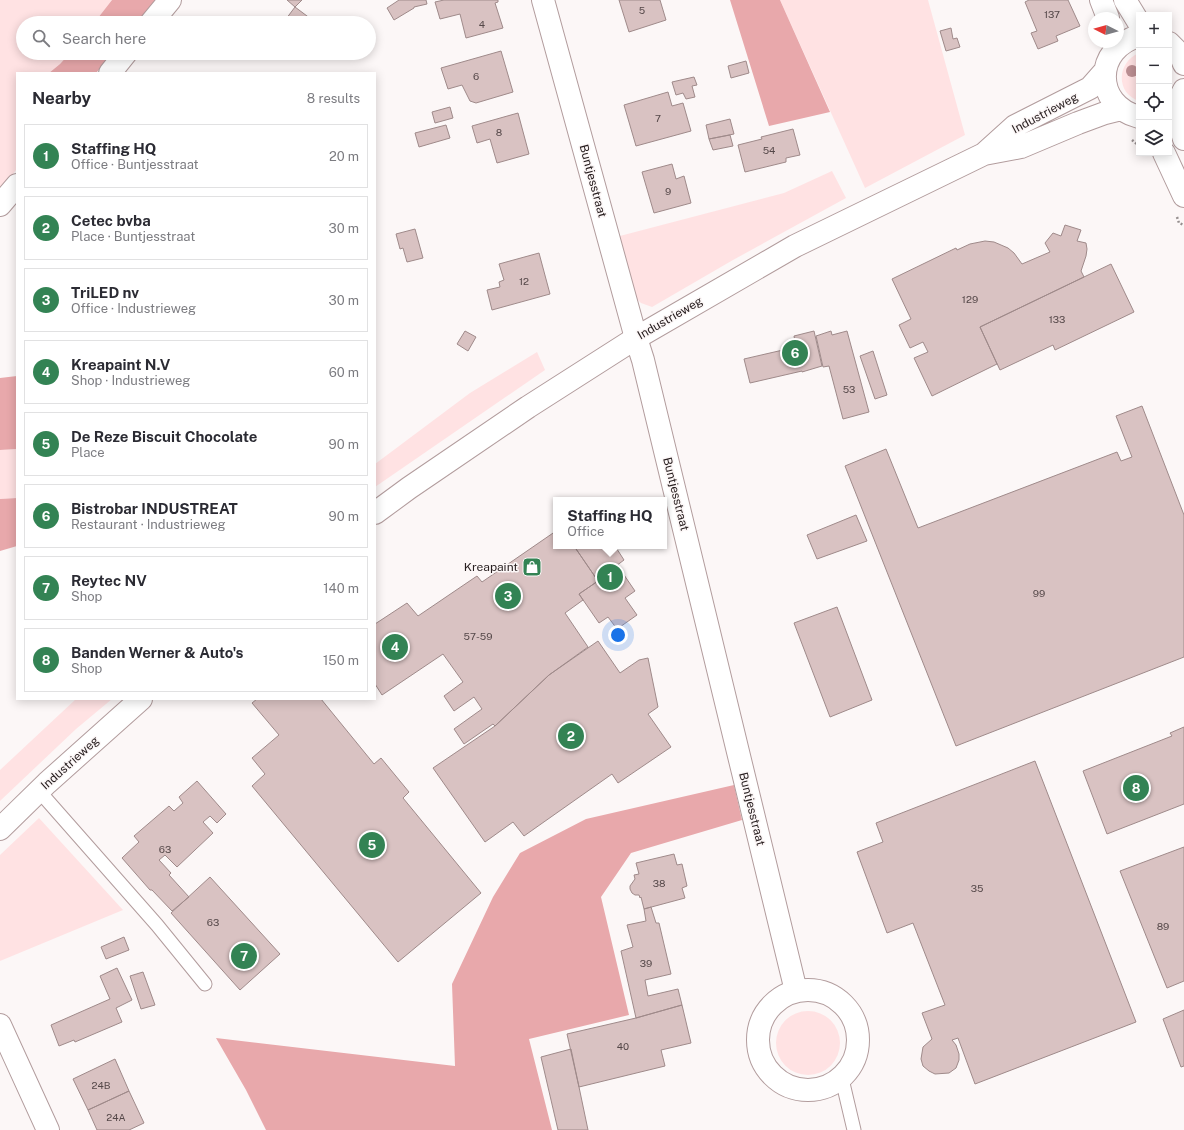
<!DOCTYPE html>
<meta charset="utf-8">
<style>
:root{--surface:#fff;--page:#f2f2f3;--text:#2b2b33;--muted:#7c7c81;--line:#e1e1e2;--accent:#338354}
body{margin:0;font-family:"Public Sans",sans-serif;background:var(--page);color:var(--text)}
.controls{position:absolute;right:12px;top:12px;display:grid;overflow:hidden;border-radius:0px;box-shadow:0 2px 10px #0003}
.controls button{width:36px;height:36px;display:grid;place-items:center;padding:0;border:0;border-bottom:1px solid var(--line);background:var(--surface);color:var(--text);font:20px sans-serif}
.compass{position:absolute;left:1088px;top:12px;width:36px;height:36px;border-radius:50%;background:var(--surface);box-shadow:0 2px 10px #0003;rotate:276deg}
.you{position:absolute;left:618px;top:635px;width:14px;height:14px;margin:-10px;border:3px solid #fff;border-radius:50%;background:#1a73e8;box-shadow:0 0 0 6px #1a73e833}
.badge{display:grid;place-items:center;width:26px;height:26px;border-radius:50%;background:var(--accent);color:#fff;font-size:13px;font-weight:700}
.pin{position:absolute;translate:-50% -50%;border:2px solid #fff;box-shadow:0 1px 4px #0006}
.popup{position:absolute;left:553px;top:497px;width:114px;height:52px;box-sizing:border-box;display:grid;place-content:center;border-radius:0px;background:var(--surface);filter:drop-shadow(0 1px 3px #0005);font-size:13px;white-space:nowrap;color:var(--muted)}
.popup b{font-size:15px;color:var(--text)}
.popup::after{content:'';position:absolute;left:50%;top:100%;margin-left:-8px;border:8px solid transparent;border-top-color:var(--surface)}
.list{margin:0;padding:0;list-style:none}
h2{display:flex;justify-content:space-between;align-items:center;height:52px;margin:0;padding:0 16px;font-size:17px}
h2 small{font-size:13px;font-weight:400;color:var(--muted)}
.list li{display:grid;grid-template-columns:26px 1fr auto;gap:12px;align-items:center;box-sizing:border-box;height:64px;margin:0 8px 8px;padding:0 8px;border:1px solid var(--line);border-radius:0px}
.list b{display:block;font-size:15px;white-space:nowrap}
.list p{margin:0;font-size:13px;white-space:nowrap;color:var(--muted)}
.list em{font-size:13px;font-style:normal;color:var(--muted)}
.icon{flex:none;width:22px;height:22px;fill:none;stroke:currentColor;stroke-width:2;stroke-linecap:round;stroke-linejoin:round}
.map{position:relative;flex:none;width:1184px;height:1130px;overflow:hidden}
.search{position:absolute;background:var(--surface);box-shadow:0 2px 10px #0003;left:16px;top:16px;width:360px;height:44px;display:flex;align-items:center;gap:10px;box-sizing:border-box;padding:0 14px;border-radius:22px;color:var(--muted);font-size:15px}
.panel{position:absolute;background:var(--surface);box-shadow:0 2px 10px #0003;left:16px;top:72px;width:360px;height:628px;border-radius:0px}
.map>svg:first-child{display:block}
</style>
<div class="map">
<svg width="1184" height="1130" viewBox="0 0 1184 1130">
<rect width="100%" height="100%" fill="#fcf7f7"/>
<path fill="#ffe2e3" d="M0,0H112L94,23H23V53H70L60,64L49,73H17L16,170L1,190L0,189Z
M780,0H928L965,135L865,188Z
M1139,53V101C1115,93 1117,62 1139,53Z
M832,171L846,198L733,260L652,307L641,303L634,296L616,237L784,193Z
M537,352L545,370L375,487V464L470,393Z
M17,449V498L0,499V450Z
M76,699H112L76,729L0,801V770Z
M39,818L123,910L0,961V855Z
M776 1043a32 32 0 1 1 64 0a32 32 0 1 1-64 0Z"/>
<path fill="#e8a8ab" d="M112,0H157L138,23H94Z
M730,0H780L830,112L769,126Z
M70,53H113L96,73H49L60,64Z
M17,376V449L0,450V378Z
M17,498V546L0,551V499Z
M734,785L742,820L631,853L601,897L629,1015L529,1039L552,1130H266L246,1090L216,1038L455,1066L452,984L493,897L520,853L586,819Z"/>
<path fill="#d9c2c2" stroke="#9f8a8a" d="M287,0H302L295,7Z
M399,0H426L427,4L414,7V8L394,20L387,8Z
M444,0H498V2L495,3L503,28L466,38L460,14L440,19L435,2Z
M619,0H660L666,20L629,32Z
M1029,0H1068L1080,26L1056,36L1058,41L1038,49L1031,33L1037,31L1025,2Z
M295,7L315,22V23H283Z
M951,28L953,39L957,38L960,47L946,51L940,31Z
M501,51L513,92L476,103L470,101L462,85L448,89L441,68Z
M746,61L749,73L731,78L728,66Z
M694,77L697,85L692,86L695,97L686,99L683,93L676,95L672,82Z
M668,92L672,106L683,103L691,131L636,146L624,105Z
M450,107L453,118L435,123L432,112Z
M518,113L529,154L497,163L490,139L477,143L472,126Z
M730,119L734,134L709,139L706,125Z
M446,125L450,138L419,147L415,133Z
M793,129L800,155L786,158V162L745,172L738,145L762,139L761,137Z
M730,135L733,146L713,150L709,139Z
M672,164L676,179L684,176L691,203L654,213L642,172Z
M1065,225L1081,230L1077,241L1086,243L1087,249L1086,256L1081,271L1084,277L980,327L997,364L932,396L914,358L928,352L923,342L910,348L899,325L911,319L892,279L956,248L957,250L970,244L985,241L994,242L1008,248L1014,253L1022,264L1050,252L1045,243L1053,233L1061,236Z
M415,229L423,258L407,262L403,248L400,249L396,234Z
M539,253L550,294L492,310L487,290L500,287L499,282L504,280L499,264Z
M1111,264L1134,312L1055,350L1053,345L1000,370L980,327Z
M465,331L476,337L468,351L457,344Z
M814,331L822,366L802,372V371L750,383L744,359L796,347L794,336Z
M831,331L832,335L847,331L869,412L843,419L829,366L823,367L816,336Z
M873,351L887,395L875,399L860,356Z
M1142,406L1184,515V657L956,746L845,466L886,449L918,528L1117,452L1121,461L1132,457L1116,416Z
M856,515L867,541L817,559L807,535Z
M556,531V546H574L598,581L579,594L583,600L565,613L588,647L549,675L495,726L493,724L464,744L454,729L482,709L474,697L454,711L444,696L463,682L443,654L382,695L375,684V624L407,603L418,616L477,576L482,582Z
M574,546H615L624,560L616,566L621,572H622L635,591L625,598L637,615L617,629L608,617L599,623L579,594L598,581Z
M837,607L872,700L830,717L794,623Z
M598,641L620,673L639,660L648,658L658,707L648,714L671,747L618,783L612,774L524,836L513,822L485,842L433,768L495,726L549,675Z
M257,699H321L374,764L381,758L409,792L403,798L481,893L398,962L252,786L265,774L252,758L279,735L252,703Z
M1184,727V804L1107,834L1083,771L1172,736L1170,733Z
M1035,761L1136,1022L975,1084L958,1038L952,1040L956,1045L959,1054V1060L956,1068L949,1073L935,1074L929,1071L923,1066L921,1059L923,1047L932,1039L922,1013L945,1005L913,923L887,933L857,852L883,842L876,823Z
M197,781L226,814L217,823L210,816L203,822L213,833L177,867L165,855L159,860L171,873L169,875L189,897L172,911L152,890H150L122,858L139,842L134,836L169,806L174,811L183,803L179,797Z
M1184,847V981L1167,988L1120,871Z
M674,854L677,865L682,864L687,886L682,888L685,898L644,909L641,897L640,898L639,895H635L632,893L630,889V886L635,879L634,875L639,874L636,863Z
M210,877L280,954L240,990L171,913Z
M651,907L656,923H659L671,974L645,980L648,996L678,989L682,1005L636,1018L621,951L633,947L627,925L646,921L644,909Z
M124,937L129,950L106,959L101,947Z
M117,968L132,1000L116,1008L122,1022L75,1042L74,1040L59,1046L51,1025L110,999L100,976Z
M143,972L155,1005L141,1009L130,976Z
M682,1005L691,1043L661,1050L665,1066L579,1087L567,1034L636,1018Z
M1184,1010V1066L1181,1067L1163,1019Z
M571,1049L579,1087L588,1130H558L541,1057Z
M115,1059L129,1091L88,1110L73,1079Z
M129,1091L144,1123L129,1130H97L88,1110Z"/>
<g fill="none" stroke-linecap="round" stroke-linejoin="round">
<defs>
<path id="service" d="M39,791L157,925L205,984
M842,1079L854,1130"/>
<path id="minor" d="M543,0L636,338L643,360L796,991
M151,23L170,0
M110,73L126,53
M0,205L17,185
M758 1040a50 50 0 1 1 100 0a50 50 0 1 1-100 0Z
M0,1025L48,1130"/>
<path id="tertiary" d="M1101,0L1108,18
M1125,0L1139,23
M1179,100V123L1184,139
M1164,153L1184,196"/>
<path id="secondary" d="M1139,36C1094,48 1093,105 1139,117
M1169,43L1180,54L1184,64
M1169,110L1179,100L1184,90
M984,154L1015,126L1090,88L1105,71
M375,513L409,488L528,407L636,338L795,246L984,154L1021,147L1078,123L1105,113L1121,109
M0,829L47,783L141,699"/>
</defs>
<use href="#service" stroke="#b29c9d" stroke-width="15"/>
<use href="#minor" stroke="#b29c9d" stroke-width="24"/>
<use href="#tertiary" stroke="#b29c9d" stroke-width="24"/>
<use href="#secondary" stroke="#b29c9d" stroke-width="24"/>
<path stroke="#968f8f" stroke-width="2.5" stroke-dasharray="2 2" stroke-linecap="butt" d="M1132,140L1139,146
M1177,217L1179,223L1184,225"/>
<use href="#service" stroke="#fff" stroke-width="13"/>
<use href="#minor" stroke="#fff" stroke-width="22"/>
<use href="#tertiary" stroke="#fff" stroke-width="22"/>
<use href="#secondary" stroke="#fff" stroke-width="22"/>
</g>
<circle fill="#bc8f93" cx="1132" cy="71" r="6"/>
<defs>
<symbol id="shop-square" viewBox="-11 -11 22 22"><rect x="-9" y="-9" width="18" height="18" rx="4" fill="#338354" stroke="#fcf7f7"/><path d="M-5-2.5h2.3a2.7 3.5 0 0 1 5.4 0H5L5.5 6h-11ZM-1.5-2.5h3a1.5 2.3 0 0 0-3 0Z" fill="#fff"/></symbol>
</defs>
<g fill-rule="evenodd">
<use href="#shop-square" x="521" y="556" width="22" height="22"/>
</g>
<g text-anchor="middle" stroke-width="3" stroke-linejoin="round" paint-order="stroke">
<g font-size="10" fill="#554849">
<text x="642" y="14">5</text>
<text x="1052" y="18">137</text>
<text x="482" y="28">4</text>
<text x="476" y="80">6</text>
<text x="658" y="122">7</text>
<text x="499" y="136">8</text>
<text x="769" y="154">54</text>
<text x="668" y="195">9</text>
<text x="524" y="285">12</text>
<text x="970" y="303">129</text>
<text x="1057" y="323">133</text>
<text x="849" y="393">53</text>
<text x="1039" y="597">99</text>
<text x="478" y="640">57-59</text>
<text x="165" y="853">63</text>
<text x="659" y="887">38</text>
<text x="977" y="892">35</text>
<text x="213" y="926">63</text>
<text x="1163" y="930">89</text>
<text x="646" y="967">39</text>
<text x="623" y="1050">40</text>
<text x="101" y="1089">24B</text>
<text x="116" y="1121">24A</text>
</g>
<g font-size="12" fill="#292021" stroke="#fcf7f7">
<text transform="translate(1045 113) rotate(-28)" y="4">Industrieweg</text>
<text transform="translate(593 181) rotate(75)" y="4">Buntjesstraat</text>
<text transform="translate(670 318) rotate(-30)" y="4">Industrieweg</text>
<text transform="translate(676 494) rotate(76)" y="4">Buntjesstraat</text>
<text transform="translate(70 763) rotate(-42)" y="4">Industrieweg</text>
<text transform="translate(752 809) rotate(76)" y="4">Buntjesstraat</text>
</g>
<g font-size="12" fill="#292021" stroke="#fcf7f7" text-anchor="end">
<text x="518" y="571">Kreapaint</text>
</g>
</g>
</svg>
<div class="controls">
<button>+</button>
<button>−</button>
<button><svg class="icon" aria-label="locate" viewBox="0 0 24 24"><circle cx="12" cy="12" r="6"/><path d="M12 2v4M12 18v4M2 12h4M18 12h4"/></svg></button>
<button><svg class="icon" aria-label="layers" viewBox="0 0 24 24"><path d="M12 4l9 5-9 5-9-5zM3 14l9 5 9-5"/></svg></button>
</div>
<svg class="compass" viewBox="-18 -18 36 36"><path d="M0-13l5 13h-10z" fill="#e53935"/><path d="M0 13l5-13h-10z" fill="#7c7c81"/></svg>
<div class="you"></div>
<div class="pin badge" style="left:610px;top:577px">1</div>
<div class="popup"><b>Staffing HQ</b>Office</div>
<div class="pin badge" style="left:571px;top:736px">2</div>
<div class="pin badge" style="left:508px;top:596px">3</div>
<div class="pin badge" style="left:395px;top:647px">4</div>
<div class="pin badge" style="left:372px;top:845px">5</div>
<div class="pin badge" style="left:795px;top:353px">6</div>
<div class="pin badge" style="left:244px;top:956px">7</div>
<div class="pin badge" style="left:1136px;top:788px">8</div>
<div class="search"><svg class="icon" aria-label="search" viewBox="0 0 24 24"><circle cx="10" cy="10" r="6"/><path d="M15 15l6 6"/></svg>Search here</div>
<section class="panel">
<h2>Nearby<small>8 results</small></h2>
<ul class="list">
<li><span class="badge">1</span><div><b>Staffing HQ</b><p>Office · Buntjesstraat</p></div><em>20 m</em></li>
<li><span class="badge">2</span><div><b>Cetec bvba</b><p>Place · Buntjesstraat</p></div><em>30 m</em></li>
<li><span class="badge">3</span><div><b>TriLED nv</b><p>Office · Industrieweg</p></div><em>30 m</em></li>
<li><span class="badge">4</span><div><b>Kreapaint N.V</b><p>Shop · Industrieweg</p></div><em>60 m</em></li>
<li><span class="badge">5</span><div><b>De Reze Biscuit Chocolate</b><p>Place</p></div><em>90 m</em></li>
<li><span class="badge">6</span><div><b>Bistrobar INDUSTREAT</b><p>Restaurant · Industrieweg</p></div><em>90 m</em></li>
<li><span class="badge">7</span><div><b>Reytec NV</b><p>Shop</p></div><em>140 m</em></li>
<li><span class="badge">8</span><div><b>Banden Werner &amp; Auto's</b><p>Shop</p></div><em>150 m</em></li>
</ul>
</section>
</div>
